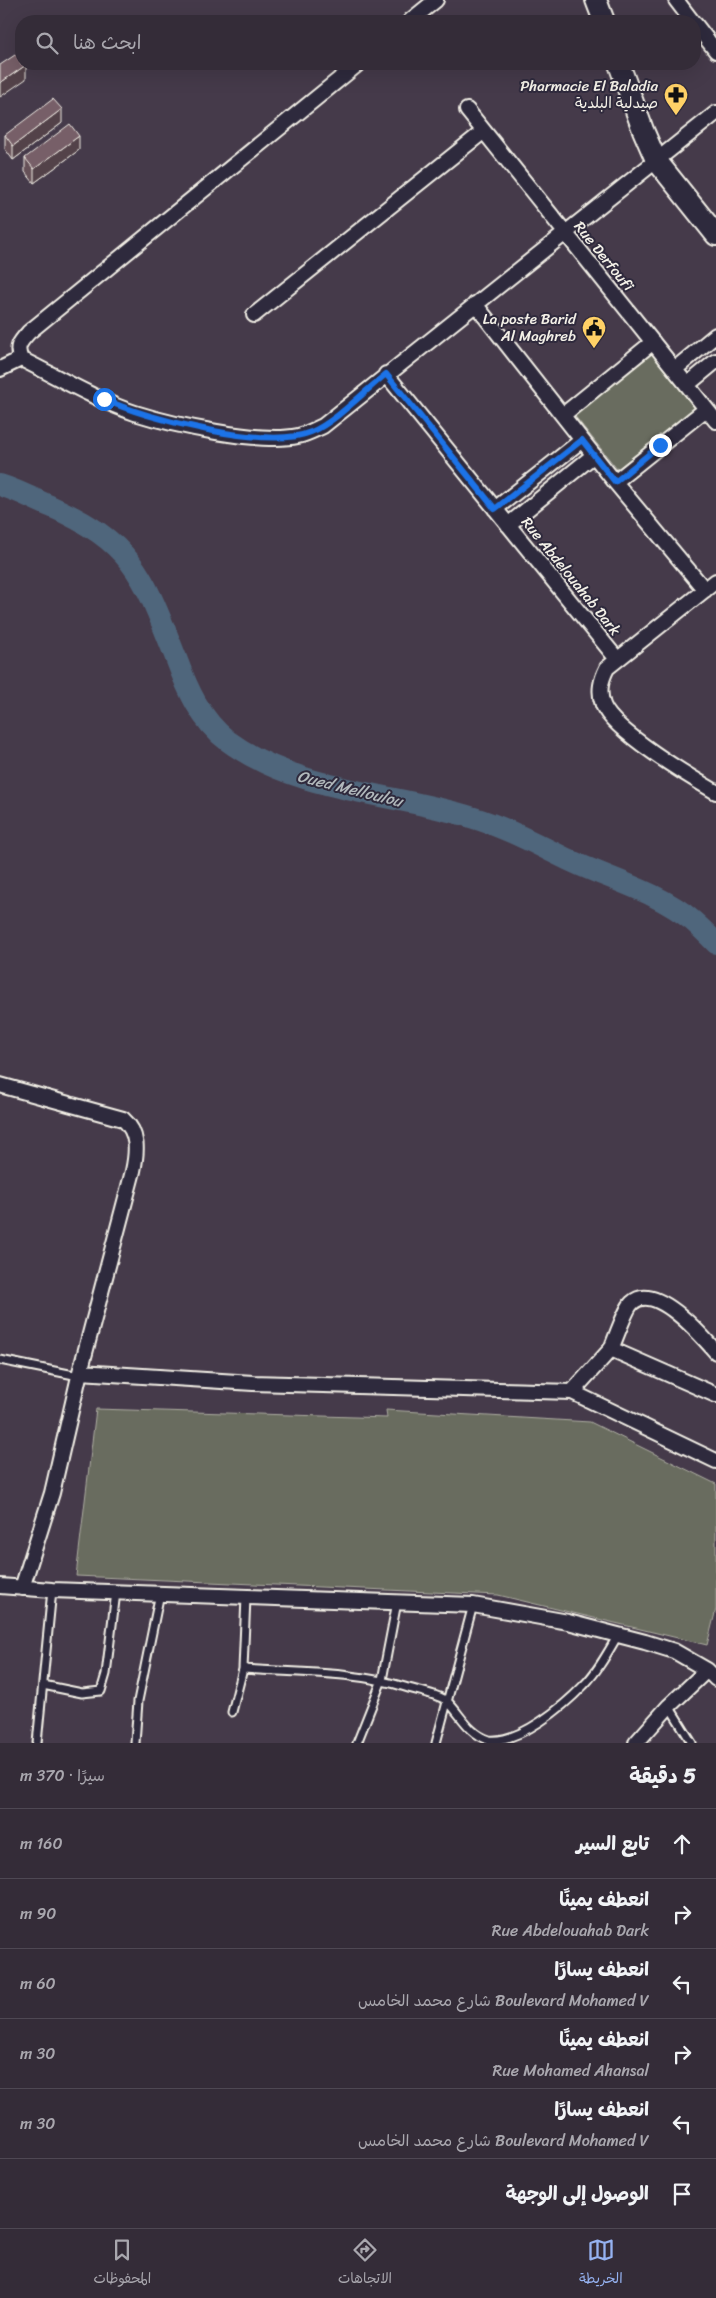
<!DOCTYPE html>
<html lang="ar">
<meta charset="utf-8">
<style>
:root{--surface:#342c38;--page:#3c3440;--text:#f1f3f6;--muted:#a9a7ae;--line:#4e4853;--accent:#95b2f1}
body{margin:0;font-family:Sriracha,"Playpen Sans Arabic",sans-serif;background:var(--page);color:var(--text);direction:rtl}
.stop{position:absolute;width:15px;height:15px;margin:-11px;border:4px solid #1a73e8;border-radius:50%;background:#fff}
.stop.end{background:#1a73e8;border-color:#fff;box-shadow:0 1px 5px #0008}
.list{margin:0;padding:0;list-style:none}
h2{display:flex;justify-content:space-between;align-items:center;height:65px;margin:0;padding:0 20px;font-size:21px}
h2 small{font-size:16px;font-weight:400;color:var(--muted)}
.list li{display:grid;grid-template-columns:32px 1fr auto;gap:15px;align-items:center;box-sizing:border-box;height:70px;padding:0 20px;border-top:1px solid var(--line)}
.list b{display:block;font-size:19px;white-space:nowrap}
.list p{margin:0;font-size:16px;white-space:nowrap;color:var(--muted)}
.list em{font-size:16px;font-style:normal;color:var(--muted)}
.icon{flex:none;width:28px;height:28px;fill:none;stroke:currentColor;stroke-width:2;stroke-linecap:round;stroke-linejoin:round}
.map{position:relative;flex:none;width:716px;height:1743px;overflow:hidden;direction:ltr}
.search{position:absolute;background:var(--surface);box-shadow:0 5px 20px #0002;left:15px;right:15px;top:15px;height:55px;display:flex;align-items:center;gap:12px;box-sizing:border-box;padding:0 18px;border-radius:20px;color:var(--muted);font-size:19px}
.sheet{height:485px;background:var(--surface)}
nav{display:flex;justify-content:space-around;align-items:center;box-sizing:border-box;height:70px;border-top:1px solid var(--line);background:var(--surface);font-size:14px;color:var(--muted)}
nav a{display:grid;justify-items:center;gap:2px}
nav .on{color:var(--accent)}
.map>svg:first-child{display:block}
</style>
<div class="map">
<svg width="716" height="1743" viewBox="0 0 716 1743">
<rect width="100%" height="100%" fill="#453a4a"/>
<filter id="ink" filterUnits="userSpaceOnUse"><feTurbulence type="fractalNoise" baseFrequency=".02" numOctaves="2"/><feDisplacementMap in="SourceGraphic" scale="10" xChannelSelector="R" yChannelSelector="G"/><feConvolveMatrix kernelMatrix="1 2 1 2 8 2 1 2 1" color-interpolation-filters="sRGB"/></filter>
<g filter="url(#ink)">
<path fill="#696c5e" stroke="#aeaea3" d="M652,354L695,408L617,469L574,415Z
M96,1409L387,1418L386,1410L590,1422L716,1484V1609L707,1645L498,1595L76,1576Z"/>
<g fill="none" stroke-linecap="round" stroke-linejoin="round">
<path stroke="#50667b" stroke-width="22" d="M0,485C17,490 33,499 50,506C134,543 144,577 176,658C187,688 201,721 228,741C299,793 393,792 474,818C507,828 538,845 569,860C609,879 659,892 693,921C701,928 709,936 716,943"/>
<defs>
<path id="lane" d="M0,1360L79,1376
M243,1669C296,1673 354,1671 405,1687C414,1690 442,1695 448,1702C461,1715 469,1734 489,1740C520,1743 564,1706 584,1685C598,1671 608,1652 618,1635
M43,1685L82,1693L101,1691L106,1674L116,1592
M669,1706L692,1743
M232,1712L243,1669L246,1597
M37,1743L52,1590
M135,1743L138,1701L160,1593
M357,1743L382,1680L397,1602
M436,1743L473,1605"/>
<path id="street" d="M676,0L692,21
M410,21L436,0
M695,24L716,51
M358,64L29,332C20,342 15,347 21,359C58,377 96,400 135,413C173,425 260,444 298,436C307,434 314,430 323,426L716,113
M467,110L716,421
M475,304L615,482L705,590
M254,315L484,131
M0,369L21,359
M675,369L716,335
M386,374L617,659
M687,385L716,361
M563,415L653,342
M615,482L706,409
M495,509L582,440
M508,525L594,455
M716,581L607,668C601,680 598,691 603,705C613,731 690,777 716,792
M0,1085L123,1119C139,1133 137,1152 133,1171L80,1372L52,1493L22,1588
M611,1349C615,1340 626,1308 632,1303C655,1281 702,1336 716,1352
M80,1372L253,1383L572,1392L716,1461
M572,1392L611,1349L716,1395
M0,1586L52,1590L473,1605L568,1622L645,1642L674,1651L707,1670L716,1679
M636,1743L669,1706L707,1670"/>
<path id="secondary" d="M596,0L604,21
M619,64L643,130L656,160L716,235"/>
</defs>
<use href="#lane" stroke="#f4f1e8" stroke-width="11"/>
<use href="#street" stroke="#f4f1e8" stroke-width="18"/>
<use href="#secondary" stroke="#f4f1e8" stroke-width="24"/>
<use href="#lane" stroke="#2f2a3d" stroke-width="7"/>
<use href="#street" stroke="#2f2a3d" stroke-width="14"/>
<use href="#secondary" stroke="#2f2a3d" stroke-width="20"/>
</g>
<path fill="#665159" stroke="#f4f1e8" d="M62,123L13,160L5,149V135Z
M79,150L34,183L25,172V158Z"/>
<path fill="#534249" stroke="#f4f1e8" d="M26,65V79L0,97V83Z
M62,109V123L13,160V146Z
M79,136V150L34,183V169Z"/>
<path fill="#775e68" stroke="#f4f1e8" d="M18,53L21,58V64H25L26,65L0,83V65Z
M53,99L62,109L13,146L5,135Z
M70,124L79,136L34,169L25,158Z"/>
</g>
<g fill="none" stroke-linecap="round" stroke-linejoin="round" filter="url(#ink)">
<path stroke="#1a73e8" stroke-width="6" d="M104,399C145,419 268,450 311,432C334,423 365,391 386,374L495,509L582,440L615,482L660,445"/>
</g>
<defs>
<symbol id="pharmacy-pin" viewBox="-11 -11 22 30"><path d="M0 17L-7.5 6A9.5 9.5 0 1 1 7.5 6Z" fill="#ffd166" stroke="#2f2a3d"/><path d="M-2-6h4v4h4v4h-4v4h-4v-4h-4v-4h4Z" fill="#111"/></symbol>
<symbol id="civic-pin" viewBox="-11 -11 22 30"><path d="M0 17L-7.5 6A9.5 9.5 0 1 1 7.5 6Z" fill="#ffd166" stroke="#2f2a3d"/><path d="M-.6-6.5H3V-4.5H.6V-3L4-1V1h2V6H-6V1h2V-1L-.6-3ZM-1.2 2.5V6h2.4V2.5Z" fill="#111"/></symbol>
</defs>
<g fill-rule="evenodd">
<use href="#pharmacy-pin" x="662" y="81" width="28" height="38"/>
<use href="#civic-pin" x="580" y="314" width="28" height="38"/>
</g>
<g text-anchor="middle" stroke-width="4" stroke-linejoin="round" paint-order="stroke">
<g font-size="15" fill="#f4f1e8" stroke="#2f2a3d" text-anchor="end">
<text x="658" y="91">Pharmacie El Baladia<tspan x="658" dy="17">صيدلية البلدية</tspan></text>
<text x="576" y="324">La poste Barid<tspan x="576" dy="17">Al Maghreb</tspan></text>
</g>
<g font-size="15" fill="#f4f1e8" stroke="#2f2a3d">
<text transform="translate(604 256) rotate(51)" y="5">Rue Derfoufi</text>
<text transform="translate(571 576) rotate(51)" y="5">Rue Abdelouahab Dark</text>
</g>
<g font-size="16" font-style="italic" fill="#b2b9bc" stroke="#2f2a3d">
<text transform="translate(350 788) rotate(14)" y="6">Oued Melloulou</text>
</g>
</g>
</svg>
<div class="stop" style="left:104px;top:399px"></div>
<div class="stop end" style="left:660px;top:445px"></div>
<div class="search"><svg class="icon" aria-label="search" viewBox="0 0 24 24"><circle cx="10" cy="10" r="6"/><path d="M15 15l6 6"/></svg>ابحث هنا</div>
</div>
<section class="sheet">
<h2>5 دقيقة<small>سيرًا · 370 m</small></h2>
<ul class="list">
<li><svg class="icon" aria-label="ahead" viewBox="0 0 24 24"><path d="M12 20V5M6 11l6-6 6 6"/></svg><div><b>تابع السير</b></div><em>160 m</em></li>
<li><svg class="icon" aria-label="right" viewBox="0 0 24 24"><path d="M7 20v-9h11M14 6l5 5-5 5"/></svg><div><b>انعطف يمينًا</b><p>Rue Abdelouahab Dark</p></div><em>90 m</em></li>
<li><svg class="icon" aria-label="left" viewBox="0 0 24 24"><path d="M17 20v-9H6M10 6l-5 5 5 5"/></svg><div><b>انعطف يسارًا</b><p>Boulevard Mohamed V شارع محمد الخامس</p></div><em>60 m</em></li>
<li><svg class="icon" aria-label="right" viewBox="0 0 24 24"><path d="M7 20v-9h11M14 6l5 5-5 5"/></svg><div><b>انعطف يمينًا</b><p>Rue Mohamed Ahansal</p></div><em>30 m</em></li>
<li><svg class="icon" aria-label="left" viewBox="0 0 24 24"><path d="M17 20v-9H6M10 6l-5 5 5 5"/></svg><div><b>انعطف يسارًا</b><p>Boulevard Mohamed V شارع محمد الخامس</p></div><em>30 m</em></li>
<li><svg class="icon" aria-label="arrive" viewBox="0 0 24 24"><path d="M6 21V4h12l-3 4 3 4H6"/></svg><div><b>الوصول إلى الوجهة</b></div></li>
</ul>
</section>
<nav>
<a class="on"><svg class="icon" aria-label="map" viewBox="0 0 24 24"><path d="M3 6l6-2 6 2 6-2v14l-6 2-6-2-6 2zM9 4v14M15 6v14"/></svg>الخريطة</a>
<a><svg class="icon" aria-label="directions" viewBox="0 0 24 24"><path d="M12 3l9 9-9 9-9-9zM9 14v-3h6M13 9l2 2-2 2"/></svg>الاتجاهات</a>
<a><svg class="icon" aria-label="saved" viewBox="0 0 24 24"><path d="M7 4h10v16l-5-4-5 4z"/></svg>المحفوظات</a>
</nav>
